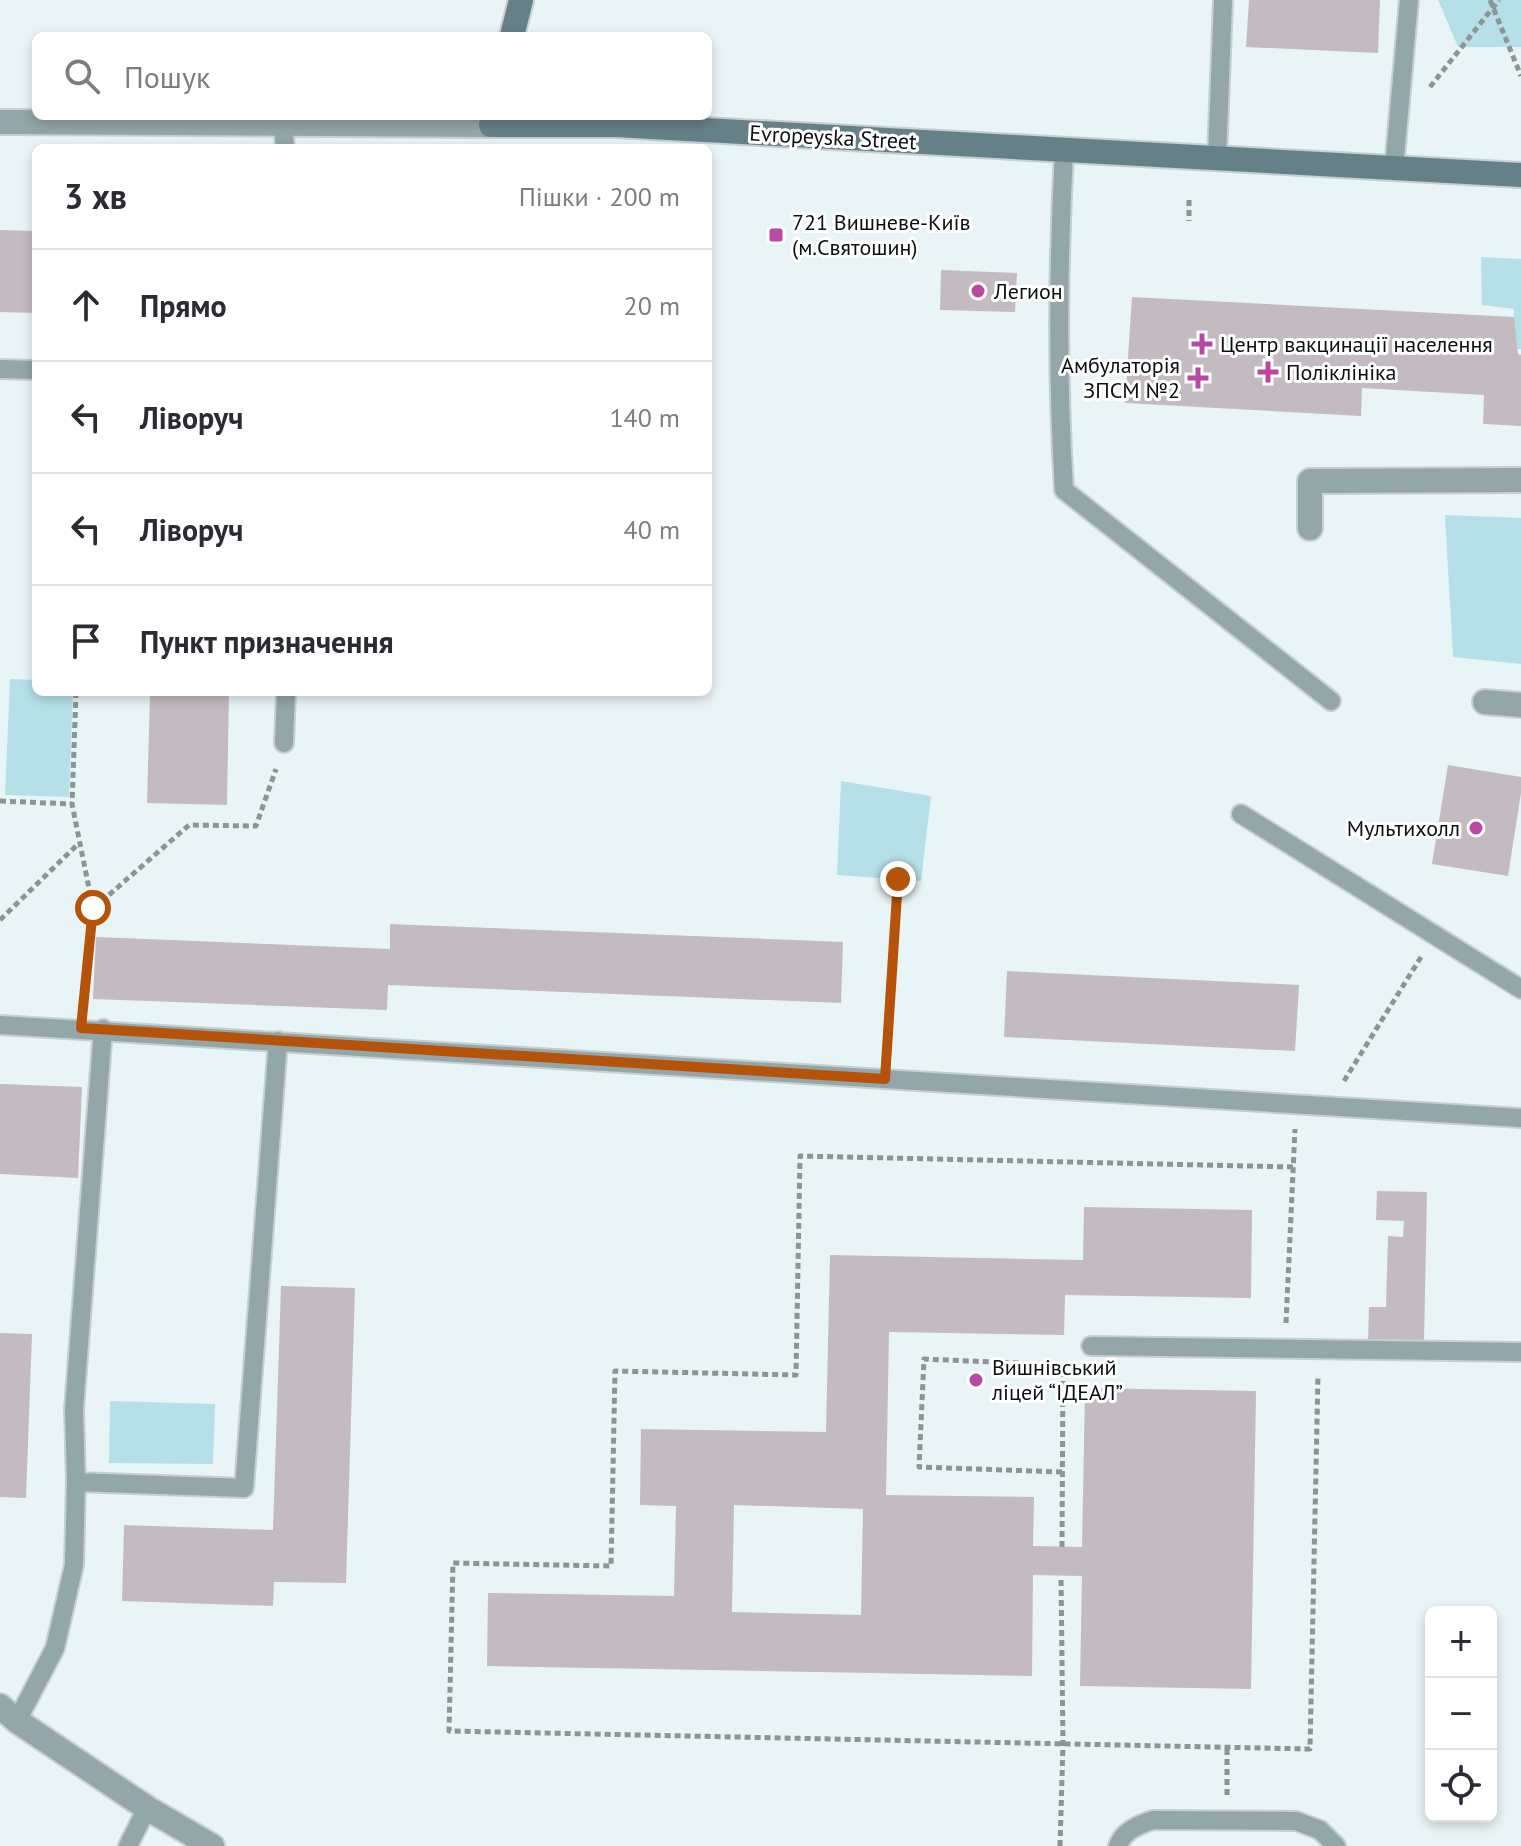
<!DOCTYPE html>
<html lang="uk">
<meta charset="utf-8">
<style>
:root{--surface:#fff;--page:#f2f2f3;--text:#2b2b33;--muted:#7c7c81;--line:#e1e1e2}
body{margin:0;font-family:"PT Sans",sans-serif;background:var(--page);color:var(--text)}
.controls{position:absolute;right:24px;bottom:24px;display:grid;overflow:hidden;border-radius:12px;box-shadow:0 4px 12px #0003}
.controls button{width:72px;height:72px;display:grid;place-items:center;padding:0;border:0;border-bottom:2px solid var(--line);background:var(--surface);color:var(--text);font:40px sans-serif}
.stop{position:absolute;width:24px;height:24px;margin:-18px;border:6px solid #b45309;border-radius:50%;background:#fff}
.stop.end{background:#b45309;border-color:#fff;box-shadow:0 2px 8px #0008}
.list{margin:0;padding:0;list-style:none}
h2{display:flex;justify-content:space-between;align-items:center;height:104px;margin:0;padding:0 32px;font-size:34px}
h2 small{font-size:26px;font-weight:400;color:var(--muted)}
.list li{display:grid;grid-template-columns:52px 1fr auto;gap:24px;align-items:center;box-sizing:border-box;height:112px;padding:0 32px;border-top:2px solid var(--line)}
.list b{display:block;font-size:30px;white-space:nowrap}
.list em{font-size:26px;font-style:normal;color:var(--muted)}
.icon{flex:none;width:44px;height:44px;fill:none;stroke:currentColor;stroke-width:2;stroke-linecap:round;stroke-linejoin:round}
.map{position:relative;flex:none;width:1521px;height:1846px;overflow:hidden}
.search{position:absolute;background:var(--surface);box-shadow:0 4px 12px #0003;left:32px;top:32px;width:680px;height:88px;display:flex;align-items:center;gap:20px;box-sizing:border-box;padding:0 28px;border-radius:12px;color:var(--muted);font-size:30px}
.panel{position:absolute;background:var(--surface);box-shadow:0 4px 12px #0003;left:32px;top:144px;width:680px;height:552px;border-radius:12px}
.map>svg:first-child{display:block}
</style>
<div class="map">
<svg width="1521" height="1846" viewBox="0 0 1521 1846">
<rect width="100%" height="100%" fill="#e9f4f6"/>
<path fill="#b6e0e8" d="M1438,0H1521V47H1458Z
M1481,257L1521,259V349H1512L1514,309L1482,305Z
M1445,515L1521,518V664L1453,657Z
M10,679L36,680V692H73L69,797L5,795Z
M841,781L931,796L921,881L837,875Z
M110,1401L215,1404L213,1464L109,1463Z"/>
<path fill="#c3bbc1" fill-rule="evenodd" d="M1249,0H1380L1378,53L1246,47Z
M0,230L36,231V313L0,312Z
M941,270L1017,273L1015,312L940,310Z
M1132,297L1514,317L1518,354L1521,355V426L1483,424L1484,395L1362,388L1361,416L1125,403Z
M150,692H229L227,805L147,803Z
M1448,765L1521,777V793L1508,876L1432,864Z
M390,924L843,942L841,1003L388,985L387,1010L93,999L96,937L390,949Z
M1007,971L1299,985L1295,1051L1004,1037Z
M0,1084L82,1087L78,1178L0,1174Z
M1377,1191L1427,1192L1424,1343L1368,1342L1369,1307H1386L1388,1236L1403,1237L1404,1221L1376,1220Z
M1084,1207L1252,1210L1251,1298L1065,1295L1064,1335L889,1332L886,1495L1034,1497L1033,1546L1082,1547L1085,1388L1256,1391L1251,1689L1080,1686L1082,1576L1033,1575L1032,1676L487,1666L488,1593L674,1596L676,1506L640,1505L641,1429L826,1432L830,1255L1083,1260ZM734,1505L863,1509L861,1615L732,1612Z
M281,1286L355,1288L346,1583L274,1582L273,1606L122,1601L124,1525L273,1530Z
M0,1333L32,1334L26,1498L0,1497Z"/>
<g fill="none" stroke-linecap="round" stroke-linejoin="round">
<defs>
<path id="lane" d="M283,124L285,148
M1064,151C1058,264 1057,377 1064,490L1331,701
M1217,158L1223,0
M1394,168L1409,0
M0,369L36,370
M284,743L286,692
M1241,814L1521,989
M0,1025L1521,1118
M1091,1346L1521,1352
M76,1482L74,1409L103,1029
M17,1721L55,1648L74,1565L76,1482L244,1488L278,1041
M128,1846L147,1808
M1118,1846C1123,1831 1138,1825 1153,1820L1296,1821L1320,1830L1336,1846"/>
<path id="street" d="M0,122L491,125
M1310,528V481L1521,480
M1485,702L1521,705
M0,1706L17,1721L147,1808L212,1846"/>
<path id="secondary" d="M512,36L521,0
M493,116L491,125H615L1521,175"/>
</defs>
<use href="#lane" stroke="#c6cfd1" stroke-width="22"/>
<use href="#street" stroke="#c6cfd1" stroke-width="28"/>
<use href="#secondary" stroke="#c6cfd1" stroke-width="28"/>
<path stroke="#8c9495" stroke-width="5" stroke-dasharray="6 4" stroke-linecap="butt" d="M1490,0L1521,76
M1430,87L1499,0
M1189,200V221
M76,692L72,804L93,908L84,1003
M0,801L72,804
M94,908L189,825L256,826L276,769
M0,920L79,843
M887,1054L898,879
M1344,1081L1421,957
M1293,1167L800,1156L796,1375L615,1371L611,1566L453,1563L449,1731L1310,1749L1318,1375
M1286,1323L1295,1129
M1062,1472L919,1467L924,1359L1062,1365
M1062,1547L1063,1364
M1227,1795V1747
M1060,1846L1063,1744L1061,1576"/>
<use href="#lane" stroke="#93a6a9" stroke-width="18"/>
<use href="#street" stroke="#93a6a9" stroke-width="24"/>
<use href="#secondary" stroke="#658187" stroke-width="24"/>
</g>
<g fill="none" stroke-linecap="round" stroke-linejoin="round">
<path stroke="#b45309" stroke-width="10" d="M93,908L81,1028L885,1079L898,879"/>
</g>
<g fill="#b848a4" stroke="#fff" stroke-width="3">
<rect x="768" y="227" width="16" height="16" rx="4"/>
<circle cx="978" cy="291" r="8"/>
<path d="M1198 332h8v8h8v8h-8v8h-8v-8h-8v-8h8z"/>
<path d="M1264 360h8v8h8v8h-8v8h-8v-8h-8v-8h8z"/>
<path d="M1194 366h8v8h8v8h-8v8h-8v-8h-8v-8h8z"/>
<circle cx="1476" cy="828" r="8"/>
<circle cx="976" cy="1380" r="8"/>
</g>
<g text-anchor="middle" stroke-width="6" stroke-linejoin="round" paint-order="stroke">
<g font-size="22" fill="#0c0f10" stroke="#fff">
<text transform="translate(833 137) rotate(3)" y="8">Evropeyska Street</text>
</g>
<g font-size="22" fill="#0c0f10" stroke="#fff" text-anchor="start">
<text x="792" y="230">721 Вишневе-Київ<tspan x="792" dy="25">(м.Святошин)</tspan></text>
<text x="994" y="299">Легион</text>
<text x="1220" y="352">Центр вакцинації населення</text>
<text x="1180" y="373" text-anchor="end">Амбулаторія<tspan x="1180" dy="25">ЗПСМ №2</tspan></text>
<text x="1286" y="380">Поліклініка</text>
<text x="1460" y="836" text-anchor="end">Мультихолл</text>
<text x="992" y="1375">Вишнівський<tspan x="992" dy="25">ліцей “ІДЕАЛ”</tspan></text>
</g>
</g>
</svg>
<div class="controls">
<button>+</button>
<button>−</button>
<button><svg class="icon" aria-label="locate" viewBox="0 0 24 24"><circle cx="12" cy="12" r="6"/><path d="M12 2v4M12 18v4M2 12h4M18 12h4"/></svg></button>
</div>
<div class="stop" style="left:93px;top:908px"></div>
<div class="stop end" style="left:898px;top:879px"></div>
<div class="search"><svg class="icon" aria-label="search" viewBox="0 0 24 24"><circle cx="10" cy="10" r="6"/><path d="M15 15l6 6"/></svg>Пошук</div>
<section class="panel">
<h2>3 хв<small>Пішки · 200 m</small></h2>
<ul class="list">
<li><svg class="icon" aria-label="ahead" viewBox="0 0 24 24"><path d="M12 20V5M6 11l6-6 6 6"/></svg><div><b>Прямо</b></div><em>20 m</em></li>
<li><svg class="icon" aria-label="left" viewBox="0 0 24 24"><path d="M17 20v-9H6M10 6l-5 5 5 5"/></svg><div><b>Ліворуч</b></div><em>140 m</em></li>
<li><svg class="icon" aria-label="left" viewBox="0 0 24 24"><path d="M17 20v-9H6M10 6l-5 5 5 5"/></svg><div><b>Ліворуч</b></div><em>40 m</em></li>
<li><svg class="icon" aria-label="arrive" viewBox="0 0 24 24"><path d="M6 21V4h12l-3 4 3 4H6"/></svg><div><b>Пункт призначення</b></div></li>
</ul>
</section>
</div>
